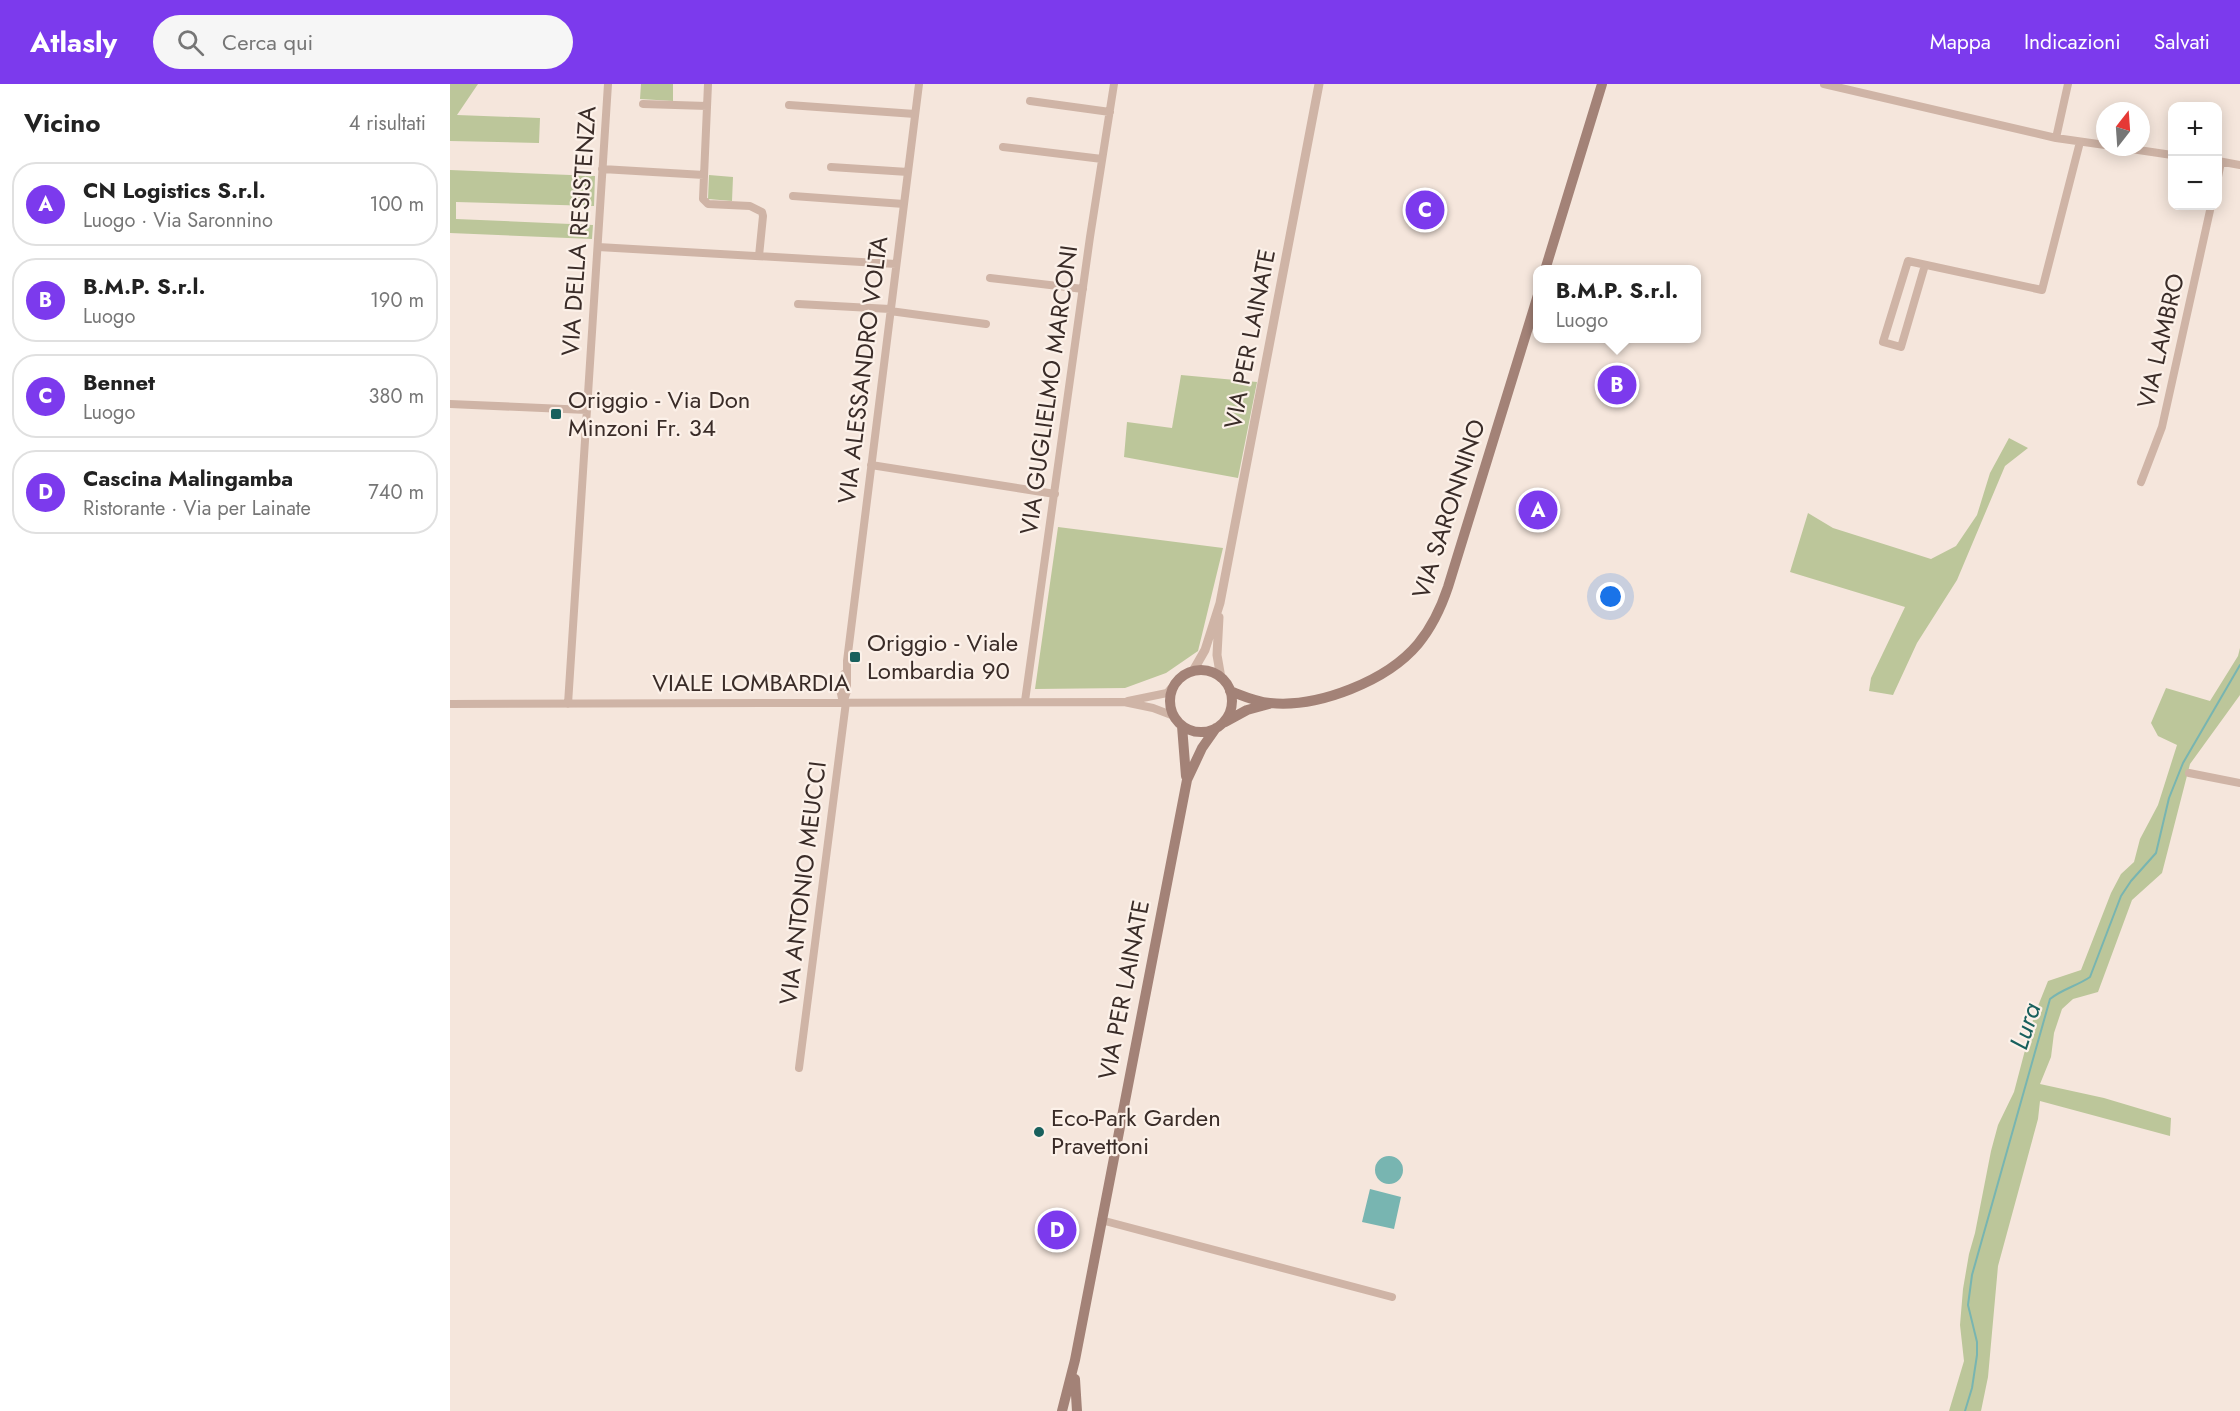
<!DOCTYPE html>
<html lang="it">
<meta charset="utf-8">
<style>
:root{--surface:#fff;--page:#f6f6f6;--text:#222;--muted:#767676;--line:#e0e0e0;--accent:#7c3aed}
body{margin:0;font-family:Jost,sans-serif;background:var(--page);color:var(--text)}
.controls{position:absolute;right:18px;top:18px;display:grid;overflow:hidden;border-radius:12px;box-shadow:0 3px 15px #0003}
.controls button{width:54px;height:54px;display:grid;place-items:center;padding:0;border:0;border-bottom:2px solid var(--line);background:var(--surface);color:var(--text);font:30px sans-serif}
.compass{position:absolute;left:1646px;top:18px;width:54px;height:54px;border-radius:50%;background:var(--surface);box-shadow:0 3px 15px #0003;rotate:17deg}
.you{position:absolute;left:1161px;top:513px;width:21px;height:21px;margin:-15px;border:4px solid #fff;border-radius:50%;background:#1a73e8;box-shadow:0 0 0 9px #1a73e833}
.badge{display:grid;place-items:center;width:39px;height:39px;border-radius:50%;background:var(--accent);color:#fff;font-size:20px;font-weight:700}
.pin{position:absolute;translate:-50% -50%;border:3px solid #fff;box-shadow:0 2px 6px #0006}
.popup{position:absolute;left:1083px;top:181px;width:168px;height:78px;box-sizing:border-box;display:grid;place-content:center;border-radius:12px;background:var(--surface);filter:drop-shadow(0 2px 4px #0005);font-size:20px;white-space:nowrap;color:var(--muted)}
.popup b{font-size:22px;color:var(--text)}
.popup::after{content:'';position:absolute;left:50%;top:100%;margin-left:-12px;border:12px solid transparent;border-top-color:var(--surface)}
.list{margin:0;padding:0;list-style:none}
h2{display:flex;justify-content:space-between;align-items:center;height:78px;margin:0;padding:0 24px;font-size:26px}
h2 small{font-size:20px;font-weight:400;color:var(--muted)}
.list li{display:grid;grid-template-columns:39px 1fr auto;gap:18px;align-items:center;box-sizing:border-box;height:84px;margin:0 12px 12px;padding:0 12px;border:2px solid var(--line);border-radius:24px}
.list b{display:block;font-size:22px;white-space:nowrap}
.list p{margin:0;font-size:20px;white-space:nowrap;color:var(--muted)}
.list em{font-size:20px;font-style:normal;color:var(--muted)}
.icon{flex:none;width:33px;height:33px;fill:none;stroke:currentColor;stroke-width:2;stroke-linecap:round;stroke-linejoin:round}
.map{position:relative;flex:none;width:1790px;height:1327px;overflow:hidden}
header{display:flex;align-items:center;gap:36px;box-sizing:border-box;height:84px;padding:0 30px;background:var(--accent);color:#fff}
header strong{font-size:28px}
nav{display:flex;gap:33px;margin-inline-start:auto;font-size:21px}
.search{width:420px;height:54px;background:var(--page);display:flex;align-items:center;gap:15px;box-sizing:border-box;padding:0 21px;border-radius:33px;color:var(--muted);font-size:22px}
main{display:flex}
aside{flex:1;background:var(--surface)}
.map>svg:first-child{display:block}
</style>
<header>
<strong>Atlasly</strong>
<div class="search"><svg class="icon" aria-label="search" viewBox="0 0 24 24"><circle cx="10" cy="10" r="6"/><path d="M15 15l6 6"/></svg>Cerca qui</div>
<nav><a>Mappa</a><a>Indicazioni</a><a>Salvati</a></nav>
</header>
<main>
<aside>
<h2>Vicino<small>4 risultati</small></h2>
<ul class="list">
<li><span class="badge">A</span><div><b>CN Logistics S.r.l.</b><p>Luogo · Via Saronnino</p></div><em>100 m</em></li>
<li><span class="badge">B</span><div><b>B.M.P. S.r.l.</b><p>Luogo</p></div><em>190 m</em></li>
<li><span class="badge">C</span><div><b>Bennet</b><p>Luogo</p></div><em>380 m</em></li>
<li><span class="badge">D</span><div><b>Cascina Malingamba</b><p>Ristorante · Via per Lainate</p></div><em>740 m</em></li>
</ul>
</aside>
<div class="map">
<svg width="1790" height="1327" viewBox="0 0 1790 1327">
<rect width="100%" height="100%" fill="#f5e6dc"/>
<path fill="#bcc69a" d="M0,0H28L7,31L90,34L89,59L0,57Z
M191,0H223V17L190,15Z
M0,86L145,92L144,122L6,118V135L143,141L142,155L0,149Z
M259,91L283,93L282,117L258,115Z
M731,291L807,298L788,394L674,373L677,338L722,344Z
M1559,354L1578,364L1555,382L1507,496L1467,559L1443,611L1419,607L1421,594L1455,523L1340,488L1358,429L1383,444L1481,475L1506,462L1527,431L1540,389Z
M608,443L773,464L748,567L716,589L675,604L585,605Z
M1790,564V611L1740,680L1712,789L1682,816L1648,908L1623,915L1612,925L1604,949L1601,973L1590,1000L1654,1014L1721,1034L1720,1052L1590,1017L1588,1035L1548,1182L1538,1293L1531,1327H1499L1514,1277L1510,1241L1513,1205L1519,1170L1525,1149L1541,1067L1548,1041L1564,1008L1584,932L1598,897L1631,886L1661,809L1671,790L1684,778L1690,755L1708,721L1727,661L1708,652L1701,639L1716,604L1760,617L1788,572Z"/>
<path fill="#78b5b1" d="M925 1086a14 14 0 1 1 28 0a14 14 0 1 1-28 0Z
M920,1105L951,1113L944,1145L912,1138Z"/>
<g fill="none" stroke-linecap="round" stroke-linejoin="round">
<path stroke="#78b5b1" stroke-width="2" d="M1515,1327L1522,1304L1527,1271V1258L1518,1221L1522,1191L1600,915C1612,905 1627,902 1640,893L1671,812L1681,797L1706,769L1719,714L1733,679L1790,581"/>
<path stroke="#cfb4a6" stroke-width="8" d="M258,0L253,115L258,120L300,122L312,128L313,132L309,172
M1374,0L1606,54L1655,61
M580,17L660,28
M193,20L257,22
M339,21L465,30
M1606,54L1618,0
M553,63L652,75
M1668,63L1722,71
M1768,77L1790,81
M381,83L458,88
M152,85L254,91
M1768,93L1771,78
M343,112L454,120
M148,163L446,180
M1475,181L1451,263L1433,258L1458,177L1592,206L1630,58
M540,194L633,205
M348,220L440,225
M440,227L536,240
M0,320L137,326
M421,381L605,410
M1691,398L1712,343L1761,122
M575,617L640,153L664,0
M678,617L717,609L728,596
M393,619L397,607V577L469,0
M393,619L390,605L394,590
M0,620L674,618L703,624L724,632
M118,620L158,0
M1739,689L1790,699
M349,984L396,618
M651,1136L942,1213"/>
<path stroke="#cfb4a6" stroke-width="9" d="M769,533L767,571L771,594
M743,587L755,566L770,519L869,0"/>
<path stroke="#a38277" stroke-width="10" d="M1095,186L1152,0
M720 617a31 31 0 1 1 62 0a31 31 0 1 1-62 0Z
M780,607C793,612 806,618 820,619C868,624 937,597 968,560C982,543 991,524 998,503L1088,211
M775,638L797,626L819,620
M732,642L736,692
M625,1295L627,1327
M612,1327L625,1276L737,696L752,664L766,644"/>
</g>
<g fill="#18605d" stroke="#fcf1e9" stroke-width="2">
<rect x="100" y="324" width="12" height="12" rx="3"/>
<rect x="399" y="567" width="12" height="12" rx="3"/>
<circle cx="589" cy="1048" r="6"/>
</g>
<g text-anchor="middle" stroke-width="4.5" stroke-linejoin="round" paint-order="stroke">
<g font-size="24" fill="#3a2c28" stroke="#fcf1e9">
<text transform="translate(129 147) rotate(-86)" y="8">VIA DELLA RESISTENZA</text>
<text transform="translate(800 255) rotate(-79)" y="8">VIA PER LAINATE</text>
<text transform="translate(1711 257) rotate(-77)" y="8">VIA LAMBRO</text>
<text transform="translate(413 286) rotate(-83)" y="8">VIA ALESSANDRO VOLTA</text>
<text transform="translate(599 306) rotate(-82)" y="8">VIA GUGLIELMO MARCONI</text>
<text transform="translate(999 425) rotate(-72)" y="8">VIA SARONNINO</text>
<text x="301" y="607">VIALE LOMBARDIA</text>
<text transform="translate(353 799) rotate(-83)" y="8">VIA ANTONIO MEUCCI</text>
<text transform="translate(674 906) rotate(-79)" y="8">VIA PER LAINATE</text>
</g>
<g font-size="24" fill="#3a2c28" stroke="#fcf1e9" text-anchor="start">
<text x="118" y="324">Origgio - Via Don<tspan x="118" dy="28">Minzoni Fr. 34</tspan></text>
<text x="417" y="567">Origgio - Viale<tspan x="417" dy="28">Lombardia 90</tspan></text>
<text x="601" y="1042">Eco-Park Garden<tspan x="601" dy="28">Pravettoni</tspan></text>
</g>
<g font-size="26" font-style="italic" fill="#18605d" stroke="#fcf1e9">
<text transform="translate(1575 942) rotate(-72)" y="9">Lura</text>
</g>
</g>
</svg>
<div class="controls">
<button>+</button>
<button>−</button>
</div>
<svg class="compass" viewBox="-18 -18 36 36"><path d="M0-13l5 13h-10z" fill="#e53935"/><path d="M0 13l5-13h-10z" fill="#767676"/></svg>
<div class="you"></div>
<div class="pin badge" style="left:1088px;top:426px">A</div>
<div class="pin badge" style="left:1167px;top:301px">B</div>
<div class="popup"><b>B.M.P. S.r.l.</b>Luogo</div>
<div class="pin badge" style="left:975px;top:126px">C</div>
<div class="pin badge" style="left:607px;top:1146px">D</div>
</div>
</main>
